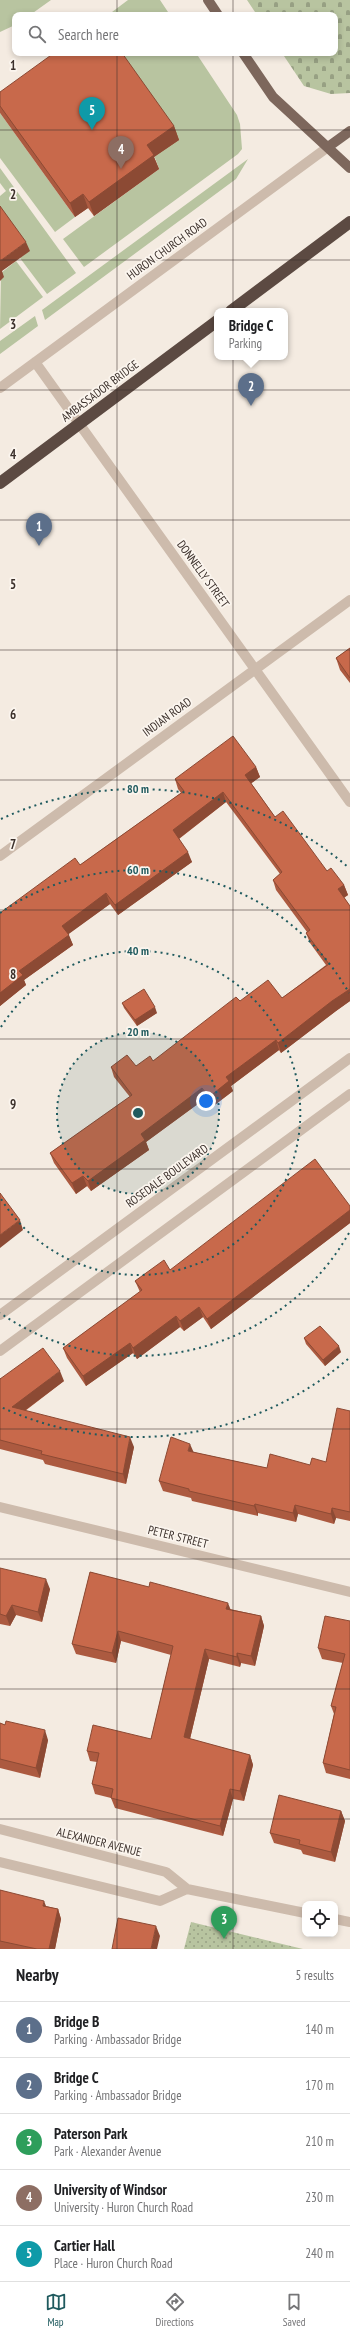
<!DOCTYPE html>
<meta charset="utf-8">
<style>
:root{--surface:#fff;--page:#f6f6f6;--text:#202124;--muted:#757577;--line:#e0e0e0;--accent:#1f5a5e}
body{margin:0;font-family:"PT Sans Narrow",sans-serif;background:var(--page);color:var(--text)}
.controls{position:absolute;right:12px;bottom:12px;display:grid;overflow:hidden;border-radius:8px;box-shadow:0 2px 6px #0003}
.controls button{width:36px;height:36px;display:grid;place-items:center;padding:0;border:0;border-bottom:1px solid var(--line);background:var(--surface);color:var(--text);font:20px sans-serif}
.you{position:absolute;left:206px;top:1101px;width:14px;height:14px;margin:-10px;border:3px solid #fff;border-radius:50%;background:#1a73e8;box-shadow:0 0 0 6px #1a73e833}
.badge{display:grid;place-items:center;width:26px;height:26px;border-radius:50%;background:var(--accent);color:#fff;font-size:13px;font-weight:700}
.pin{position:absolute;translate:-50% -33px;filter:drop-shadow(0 1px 2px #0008)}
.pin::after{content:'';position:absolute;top:21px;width:14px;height:12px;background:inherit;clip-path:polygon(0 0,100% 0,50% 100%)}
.popup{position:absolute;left:214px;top:308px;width:74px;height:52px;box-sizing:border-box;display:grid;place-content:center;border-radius:8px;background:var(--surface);filter:drop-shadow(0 1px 3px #0005);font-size:13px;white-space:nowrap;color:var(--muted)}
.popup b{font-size:15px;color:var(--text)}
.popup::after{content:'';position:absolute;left:50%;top:100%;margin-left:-8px;border:8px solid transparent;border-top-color:var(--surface)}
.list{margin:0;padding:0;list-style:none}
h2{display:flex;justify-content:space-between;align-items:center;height:52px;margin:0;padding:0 16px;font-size:17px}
h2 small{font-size:13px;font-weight:400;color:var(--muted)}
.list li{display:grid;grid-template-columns:26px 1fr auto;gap:12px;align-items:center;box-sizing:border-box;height:56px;padding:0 16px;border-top:1px solid var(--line)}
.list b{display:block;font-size:15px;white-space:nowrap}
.list p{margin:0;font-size:13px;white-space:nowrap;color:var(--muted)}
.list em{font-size:13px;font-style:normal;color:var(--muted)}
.icon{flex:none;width:22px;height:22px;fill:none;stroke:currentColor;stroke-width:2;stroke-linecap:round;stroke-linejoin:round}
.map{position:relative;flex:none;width:350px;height:1949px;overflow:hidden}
.search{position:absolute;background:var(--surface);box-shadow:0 2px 6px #0003;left:12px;right:12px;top:12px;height:44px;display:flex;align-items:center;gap:10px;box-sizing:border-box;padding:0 14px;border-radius:8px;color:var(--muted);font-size:15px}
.sheet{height:332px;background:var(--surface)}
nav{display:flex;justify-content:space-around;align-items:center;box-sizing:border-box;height:56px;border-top:1px solid var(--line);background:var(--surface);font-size:11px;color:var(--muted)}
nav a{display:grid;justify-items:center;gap:2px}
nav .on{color:var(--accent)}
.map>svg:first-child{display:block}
</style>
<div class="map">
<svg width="350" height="1949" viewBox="0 0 350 1949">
<defs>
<pattern id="cemetery-stones" width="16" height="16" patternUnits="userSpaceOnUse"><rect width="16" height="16" fill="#b8c4a0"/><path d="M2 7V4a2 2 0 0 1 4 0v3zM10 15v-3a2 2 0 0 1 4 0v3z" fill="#97a083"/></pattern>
<pattern id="park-dots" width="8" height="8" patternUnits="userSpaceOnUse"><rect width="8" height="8" fill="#b8c4a0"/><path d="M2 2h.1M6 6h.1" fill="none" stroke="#97a083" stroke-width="1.8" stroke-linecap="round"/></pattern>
</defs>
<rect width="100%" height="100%" fill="#f4ebe1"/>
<path fill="#b8c4a0" d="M0,0H51L30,15H15V25L0,32Z
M128,0H160L170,15H108Z
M117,53H196L237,115L240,124L242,149L238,154L84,267L63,239L159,169Z
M0,113L75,217L55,232L0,158Z
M248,159L236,179L45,320L42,310Z
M0,168L76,273L47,294L20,258L29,251L0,210V196L6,191L0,183Z
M16,261L43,297L0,329L1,273Z
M35,316L38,326L0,354V341Z"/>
<path fill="url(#cemetery-stones)" d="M247,0H350V93L331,94L304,86L282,53H335V15H257Z"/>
<path fill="url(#park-dots)" d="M191,1922L303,1949H184Z"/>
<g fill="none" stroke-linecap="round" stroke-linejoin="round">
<path stroke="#cdbbac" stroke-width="10" d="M35,362L350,802
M0,388L328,147
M0,856L350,600
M0,1315L350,1058
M0,1351L350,1094
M0,1507L350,1592
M0,1829L166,1872L187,1889L305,1913
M0,1862L160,1901L187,1889
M335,1919L350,1922"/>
<path stroke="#7d675c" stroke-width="10" d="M208,0L218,15
M243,53L273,97L350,168
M328,147L350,131"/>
<path stroke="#5c4a42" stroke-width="12" d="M231,311L350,222"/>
<path stroke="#5c4a42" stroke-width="12" d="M0,483L217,321"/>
</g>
<path fill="#ac5a40" d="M0,92L174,126L179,140L154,157L159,169L94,216L88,208L75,217L0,113Z
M350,648V683L340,670L336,658Z
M256,767L260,777L251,783L275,817L327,871L344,885L348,895L344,898L350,906V1001L336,1011L281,1053L279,1050L231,1086L233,1091L212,1107L206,1098L146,1142L149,1150L91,1191L87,1186L76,1194L54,1163L50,1153L130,1097L114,1077L111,1067L136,1066L153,1061L240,1001L282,998L326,965L310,943L306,933L307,932L276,890L273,880L280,874L226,802L179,839L192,862L118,915L110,904L68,934L73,945L24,980L26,985L0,1006V913L80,865L181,793L178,789L175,779Z
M122,1003L157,1013L137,1026L124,1008Z
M350,1206V1223L211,1329L203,1317L184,1331L180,1327L137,1359L133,1353L86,1386L67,1358L63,1348L140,1292L135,1281L170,1270Z
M304,1338L341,1352L325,1366L306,1344Z
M0,1378V1379L64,1381L25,1411L134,1447L126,1484L45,1464L43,1460L0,1449Z
M350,1411V1521L336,1518L334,1524L298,1514L296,1522L258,1513V1516L192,1501L191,1498L163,1491L159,1481L193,1452L267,1468L310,1465L326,1462Z
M0,1568L50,1589L42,1622L16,1615L10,1626L0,1624Z
M90,1572L230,1609L261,1616L264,1626L255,1666L241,1663L240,1667L209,1659L190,1739L250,1755L253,1765L244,1801L233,1799L223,1836L115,1808L111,1798L95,1794L92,1784L97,1762L90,1761L87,1751L151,1739L171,1655L121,1641L116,1663L76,1654L72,1644Z
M350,1621V1779L326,1773L323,1763L334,1714L331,1706L343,1663L322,1659L318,1648Z
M0,1723L48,1740L40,1778L0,1768Z
M341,1811L345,1821L335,1862L303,1854L301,1850L274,1843L270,1833Z
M0,1890L46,1906L58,1909L61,1919L55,1949H0Z"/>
<path fill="#8c4a34" d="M174,126L179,140L154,157L159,169L94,216L89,202L147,145Z
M83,194L88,208L75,217L70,203Z
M26,242L30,251L2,271L4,277L0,281V261Z
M256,767L260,777L249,785L245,775Z
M223,792L226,802L177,840L173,830Z
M188,852L192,862L118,915L115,905Z
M344,885L348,895L341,899L338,889Z
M106,893L110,904L66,936L62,926Z
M69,935L73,945L24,980L26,985L0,1006V993L19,971Z
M350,989V1001L336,1011L281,1053L278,1043L332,1001Z
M155,1007L157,1013L137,1026L135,1020Z
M276,1040L279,1050L231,1086L233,1091L212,1107L209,1097L226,1077Z
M202,1088L206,1098L146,1142L149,1150L91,1191L88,1181L141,1134Z
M83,1176L87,1186L76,1194L72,1183Z
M350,1210V1223L211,1329L207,1319Z
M20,1220L23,1230L0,1248V1235Z
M199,1307L203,1317L184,1331L180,1321Z
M176,1316L180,1327L137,1359L133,1348Z
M130,1343L133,1353L86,1386L83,1376Z
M339,1346L341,1352L325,1366L323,1360Z
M60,1371L64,1381L16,1417L12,1407Z
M130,1437L134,1447L126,1484L123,1474Z
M190,1444L194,1453L188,1451Z
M255,1504L258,1513V1516L254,1506Z
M295,1505L298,1514L296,1522L293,1513Z
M332,1508L336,1518L334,1524L331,1514Z
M46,1579L50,1589L42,1622L38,1612Z
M228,1603L232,1613L226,1609Z
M12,1605L16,1615L10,1626L6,1616Z
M261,1616L264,1626L255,1666L251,1656Z
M118,1631L121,1641L116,1663L112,1653Z
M205,1649L209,1659L188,1747L184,1737Z
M237,1653L241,1663L240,1667L237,1657Z
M45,1730L48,1740L40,1778L36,1768Z
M250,1755L253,1765L244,1801L240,1791Z
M230,1789L233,1799L223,1836L220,1826Z
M341,1811L345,1821L335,1862L331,1852Z
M44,1901L48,1911L43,1906Z
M58,1909L61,1919L55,1949H49Z
M156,1926L160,1936L157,1949H151Z"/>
<path fill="#c8694b" stroke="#8c4a34" d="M54,53H122L174,126L147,145L154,155L89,202L83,194L70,203L0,106V92Z
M0,206L26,242L0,261Z
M350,648V678L336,658Z
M233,736L256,767L245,775L275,817L283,811L327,871L331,868L344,885L338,889L350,906V989L332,1001L278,1043L276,1040L226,1077L229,1081L209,1097L202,1088L141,1134L145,1140L88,1181L83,1176L72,1183L50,1153L132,1095L111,1067L127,1055L136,1066L150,1056L153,1061L236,997L240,1001L268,980L282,998L329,964L306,933L310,930L273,880L282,872L223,792L173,830L188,852L115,905L106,893L62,926L69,935L19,971L23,975L0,993V913L75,858L80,865L184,791L175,779Z
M144,989L155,1007L135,1020L122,1003Z
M315,1159L350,1206V1210L207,1319L199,1307L180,1321L176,1316L133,1348L130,1343L83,1376L63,1348L142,1290L135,1281L164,1260L170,1270Z
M0,1193L20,1220L0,1235Z
M320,1326L339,1346L323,1360L304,1338Z
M43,1348L60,1371L12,1407L130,1437L123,1474L41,1454L42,1451L0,1440V1378V1379Z
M337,1408L350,1411V1512L332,1508L331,1514L295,1505L293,1513L255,1504L254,1506L189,1491V1489L159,1481L171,1437L190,1444L188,1451L267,1468L270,1454L310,1465L312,1458L326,1462Z
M0,1568L46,1579L38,1612L12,1605L6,1616L0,1614Z
M90,1572L149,1587L150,1582L228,1603L226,1609L261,1616L251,1656L237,1653V1657L205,1649L184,1737L250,1755L240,1791L230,1789L220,1826L111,1798L113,1789L92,1784L99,1753L87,1751L93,1725L151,1739L173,1646L118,1631L112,1653L72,1644Z
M325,1616L350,1621V1770L323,1763L336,1707L331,1706L345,1654L318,1648Z
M6,1721L45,1730L36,1768L0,1759V1723L5,1725Z
M279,1795L341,1811L331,1852L299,1844L300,1840L270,1833Z
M0,1890L44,1901L43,1906L58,1909L49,1949H37L0,1941Z
M118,1918L156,1926L151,1949H112Z"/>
<path fill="none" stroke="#3b302b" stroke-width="1" stroke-opacity="0.55" d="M117,0V15M233,0V15M117,53V1949M233,53V1949M0,130H350M0,260H350M0,390H350M0,520H350M0,650H350M0,780H350M0,910H350M0,1039H350M0,1169H350M0,1299H350M0,1429H350M0,1559H350M0,1689H350M0,1819H350"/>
<circle cx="138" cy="1113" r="81" fill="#1f5a5e" fill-opacity=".12"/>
<g fill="none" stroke="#1f5a5e" stroke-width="2" stroke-dasharray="2 4">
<circle cx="138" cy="1113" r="81"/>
<path d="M1 1027A162 162 0 1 1 1 1199"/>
<path d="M349 1233A243 243 0 0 1 0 1313M0 913A243 243 0 0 1 349 993"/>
<path d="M348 1359A324 324 0 0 1 1 1407M1 819A324 324 0 0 1 348 867"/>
</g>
<g text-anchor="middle" stroke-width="3.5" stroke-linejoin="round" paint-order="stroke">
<g font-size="12" fill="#3b302b" stroke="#fbf5ee">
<text transform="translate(167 249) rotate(-36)" y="4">HURON CHURCH ROAD</text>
<text transform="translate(100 391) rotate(-37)" y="4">AMBASSADOR BRIDGE</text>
<text transform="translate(203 574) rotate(54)" y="4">DONNELLY STREET</text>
<text transform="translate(167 717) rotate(-36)" y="4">INDIAN ROAD</text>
<text transform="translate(167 1176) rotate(-36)" y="4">ROSEDALE BOULEVARD</text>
<text transform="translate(178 1537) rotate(14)" y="4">PETER STREET</text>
<text transform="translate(99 1842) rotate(14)" y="4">ALEXANDER AVENUE</text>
</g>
</g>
<g font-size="13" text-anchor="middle" font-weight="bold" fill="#3b302b" stroke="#fbf5ee" stroke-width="3.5" stroke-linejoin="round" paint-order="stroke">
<text x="13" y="70">1</text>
<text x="13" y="199">2</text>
<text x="13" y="329">3</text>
<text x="13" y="459">4</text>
<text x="13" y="589">5</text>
<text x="13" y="719">6</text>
<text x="13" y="849">7</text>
<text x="13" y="979">8</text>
<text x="13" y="1109">9</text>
</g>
<circle cx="138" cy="1113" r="6" fill="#1f5a5e" stroke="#fbf5ee" stroke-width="2"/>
<g font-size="12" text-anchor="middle" font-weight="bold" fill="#1f5a5e" stroke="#fbf5ee" stroke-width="3.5" stroke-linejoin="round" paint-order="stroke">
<text x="138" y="793">80 m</text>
<text x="138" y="874">60 m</text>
<text x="138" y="955">40 m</text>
<text x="138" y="1036">20 m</text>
</g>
</svg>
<div class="controls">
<button><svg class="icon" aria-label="locate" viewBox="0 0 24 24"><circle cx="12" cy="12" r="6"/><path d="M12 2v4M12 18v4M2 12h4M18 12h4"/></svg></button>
</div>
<div class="you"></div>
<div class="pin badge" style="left:39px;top:546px;background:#5c6f8a">1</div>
<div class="pin badge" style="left:251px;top:406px;background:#5c6f8a">2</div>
<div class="popup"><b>Bridge C</b>Parking</div>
<div class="pin badge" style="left:224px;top:1939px;background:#2e9e5b">3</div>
<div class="pin badge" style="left:121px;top:169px;background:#8d6e63">4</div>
<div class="pin badge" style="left:92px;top:130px;background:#0f9aa8">5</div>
<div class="search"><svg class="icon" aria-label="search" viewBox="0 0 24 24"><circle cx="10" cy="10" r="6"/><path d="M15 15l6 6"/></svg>Search here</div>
</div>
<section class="sheet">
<h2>Nearby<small>5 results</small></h2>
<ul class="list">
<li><span class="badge" style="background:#5c6f8a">1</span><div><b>Bridge B</b><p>Parking · Ambassador Bridge</p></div><em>140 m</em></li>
<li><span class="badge" style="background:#5c6f8a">2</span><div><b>Bridge C</b><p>Parking · Ambassador Bridge</p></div><em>170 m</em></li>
<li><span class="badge" style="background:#2e9e5b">3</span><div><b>Paterson Park</b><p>Park · Alexander Avenue</p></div><em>210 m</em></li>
<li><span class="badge" style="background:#8d6e63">4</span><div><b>University of Windsor</b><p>University · Huron Church Road</p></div><em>230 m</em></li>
<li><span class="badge" style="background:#0f9aa8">5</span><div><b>Cartier Hall</b><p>Place · Huron Church Road</p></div><em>240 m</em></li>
</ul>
</section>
<nav>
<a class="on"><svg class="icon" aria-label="map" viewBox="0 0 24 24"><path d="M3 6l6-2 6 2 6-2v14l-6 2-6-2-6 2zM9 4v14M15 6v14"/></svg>Map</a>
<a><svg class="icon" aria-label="directions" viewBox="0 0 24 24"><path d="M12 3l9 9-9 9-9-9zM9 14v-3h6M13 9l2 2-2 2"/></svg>Directions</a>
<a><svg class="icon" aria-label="saved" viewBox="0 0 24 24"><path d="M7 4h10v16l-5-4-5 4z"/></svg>Saved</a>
</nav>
